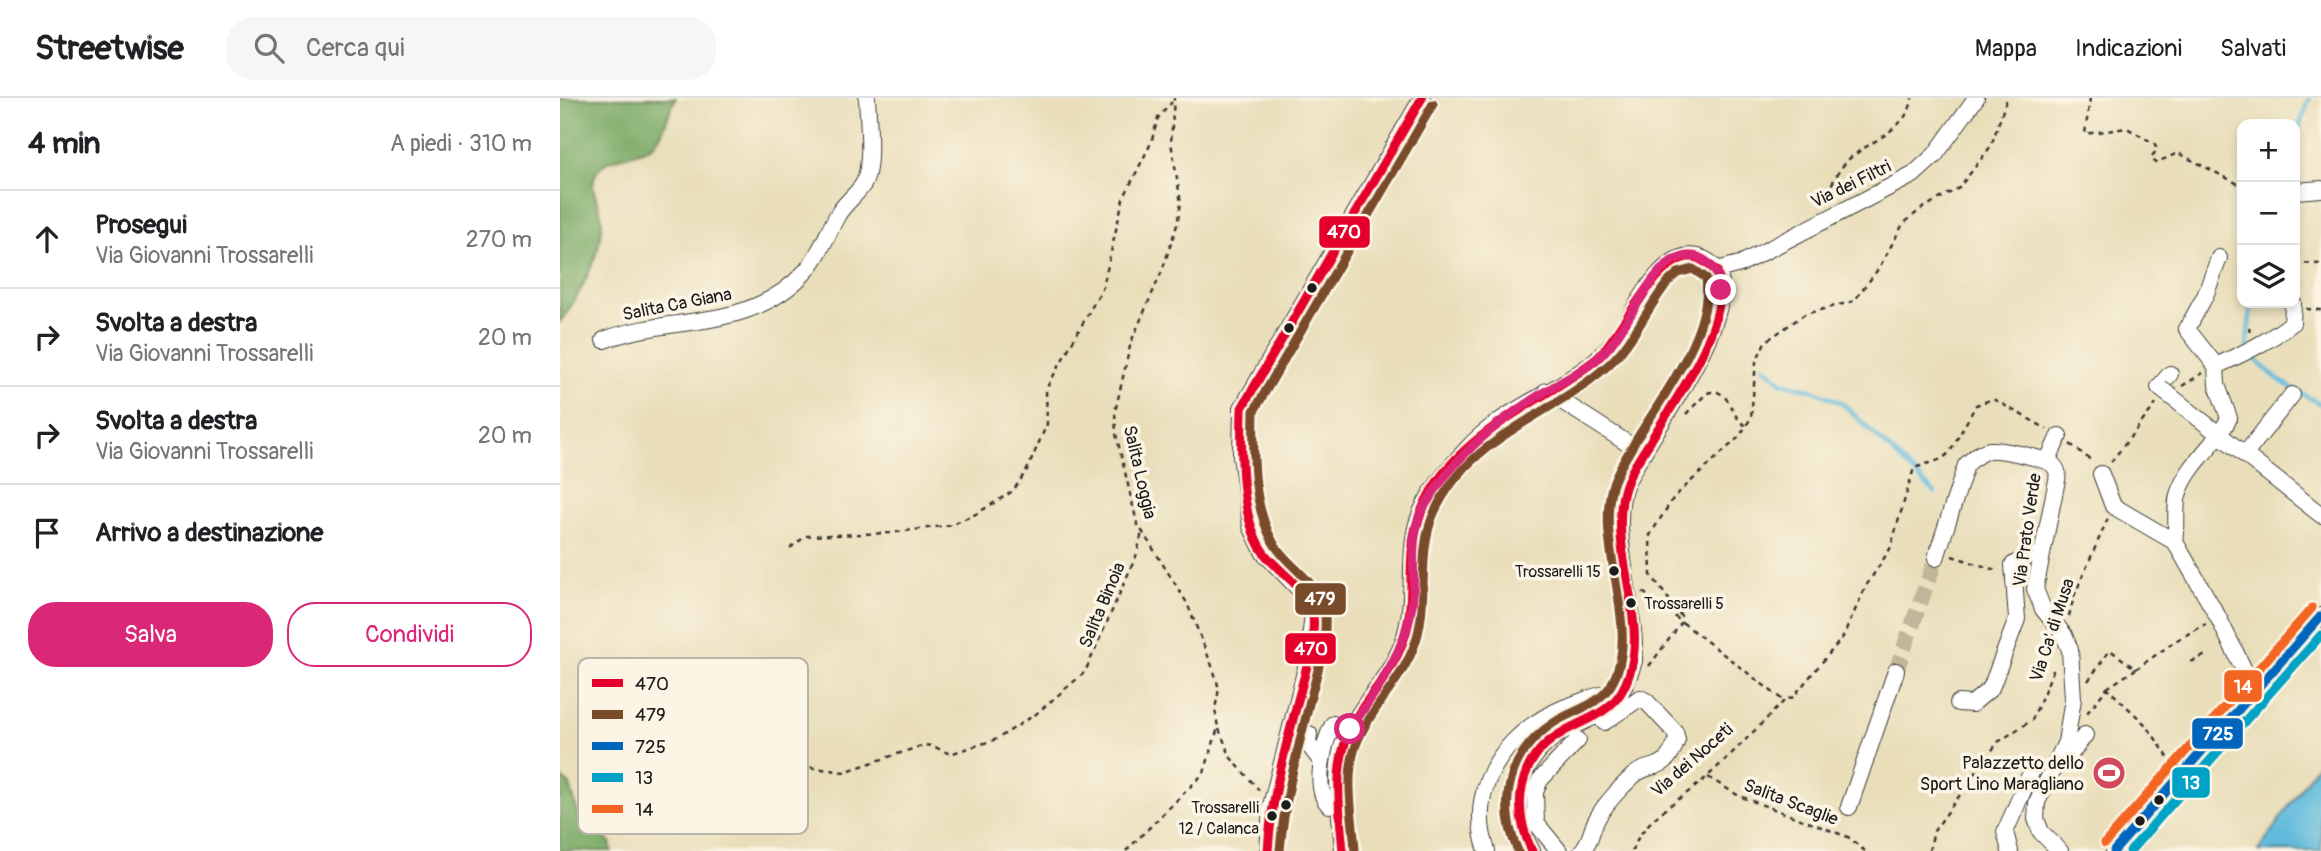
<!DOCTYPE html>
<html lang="it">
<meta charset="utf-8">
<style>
:root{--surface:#fff;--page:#f6f6f6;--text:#202124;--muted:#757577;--line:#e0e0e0;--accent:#db2777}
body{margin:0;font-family:Pangolin,sans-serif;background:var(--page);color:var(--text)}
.controls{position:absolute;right:21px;top:21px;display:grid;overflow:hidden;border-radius:14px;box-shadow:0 4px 10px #0003}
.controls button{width:63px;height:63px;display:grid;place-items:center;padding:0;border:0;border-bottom:2px solid var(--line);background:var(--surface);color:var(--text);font:35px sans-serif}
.stop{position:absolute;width:21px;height:21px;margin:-16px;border:5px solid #db2777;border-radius:50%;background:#fff}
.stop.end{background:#db2777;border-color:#fff;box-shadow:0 2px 7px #0008}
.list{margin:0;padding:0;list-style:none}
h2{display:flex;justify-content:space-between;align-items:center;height:91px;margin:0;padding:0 28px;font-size:30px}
h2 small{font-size:23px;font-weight:400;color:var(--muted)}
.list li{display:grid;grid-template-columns:46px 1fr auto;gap:21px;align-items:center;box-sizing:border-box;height:98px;padding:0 28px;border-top:2px solid var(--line)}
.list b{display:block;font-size:26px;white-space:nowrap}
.list p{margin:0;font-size:23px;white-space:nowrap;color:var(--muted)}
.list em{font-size:23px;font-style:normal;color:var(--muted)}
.actions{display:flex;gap:14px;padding:21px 28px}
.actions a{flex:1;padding:16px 0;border:2px solid var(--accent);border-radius:28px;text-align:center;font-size:24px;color:var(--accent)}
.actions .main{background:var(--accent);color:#fff}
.icon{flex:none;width:38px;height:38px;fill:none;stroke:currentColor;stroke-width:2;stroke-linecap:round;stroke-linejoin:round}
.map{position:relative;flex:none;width:1761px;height:753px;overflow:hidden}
header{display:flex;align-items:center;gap:42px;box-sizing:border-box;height:98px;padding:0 35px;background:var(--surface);border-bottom:2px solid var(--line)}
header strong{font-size:33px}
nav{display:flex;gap:38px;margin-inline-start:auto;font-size:24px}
.search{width:490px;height:63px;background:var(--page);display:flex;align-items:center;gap:18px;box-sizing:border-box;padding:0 24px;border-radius:28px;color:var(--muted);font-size:26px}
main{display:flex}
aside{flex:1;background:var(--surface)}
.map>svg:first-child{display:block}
</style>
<header>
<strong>Streetwise</strong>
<div class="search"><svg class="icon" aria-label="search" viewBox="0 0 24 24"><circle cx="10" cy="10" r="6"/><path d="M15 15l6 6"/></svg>Cerca qui</div>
<nav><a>Mappa</a><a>Indicazioni</a><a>Salvati</a></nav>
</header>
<main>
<aside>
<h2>4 min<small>A piedi · 310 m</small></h2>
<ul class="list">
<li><svg class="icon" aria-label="ahead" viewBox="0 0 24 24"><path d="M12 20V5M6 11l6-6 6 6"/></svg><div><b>Prosegui</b><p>Via Giovanni Trossarelli</p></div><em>270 m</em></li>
<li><svg class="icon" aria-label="right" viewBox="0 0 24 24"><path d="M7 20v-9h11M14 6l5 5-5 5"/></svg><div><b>Svolta a destra</b><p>Via Giovanni Trossarelli</p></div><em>20 m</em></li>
<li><svg class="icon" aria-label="right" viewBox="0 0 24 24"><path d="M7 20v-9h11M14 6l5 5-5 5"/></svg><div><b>Svolta a destra</b><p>Via Giovanni Trossarelli</p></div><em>20 m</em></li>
<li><svg class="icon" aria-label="arrive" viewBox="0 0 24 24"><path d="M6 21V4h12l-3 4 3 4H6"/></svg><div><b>Arrivo a destinazione</b></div></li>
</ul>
<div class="actions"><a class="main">Salva</a><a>Condividi</a></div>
</aside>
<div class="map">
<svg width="1761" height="753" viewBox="0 0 1761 753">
<rect width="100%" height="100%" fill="#fcf5e5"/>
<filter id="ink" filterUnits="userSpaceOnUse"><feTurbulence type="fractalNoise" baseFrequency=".0143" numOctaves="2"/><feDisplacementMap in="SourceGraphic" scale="14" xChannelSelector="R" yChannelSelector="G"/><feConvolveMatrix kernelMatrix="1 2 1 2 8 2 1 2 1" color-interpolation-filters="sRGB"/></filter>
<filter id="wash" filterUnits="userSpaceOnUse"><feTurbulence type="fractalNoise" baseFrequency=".00686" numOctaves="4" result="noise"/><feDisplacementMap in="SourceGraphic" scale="28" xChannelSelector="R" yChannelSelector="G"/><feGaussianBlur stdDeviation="1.57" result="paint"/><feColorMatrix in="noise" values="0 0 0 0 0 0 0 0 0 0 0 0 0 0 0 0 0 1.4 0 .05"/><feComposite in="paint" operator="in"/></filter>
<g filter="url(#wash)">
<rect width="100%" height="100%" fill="#e9deb9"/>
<path fill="#7cab66" stroke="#4c6441" stroke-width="2" d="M0,0H116C108,14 106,31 96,44C81,61 46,55 36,75C27,92 43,109 42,126C40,160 19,198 0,224Z
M0,679L10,687L20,723L50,744L52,753H0Z"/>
<path fill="#5fbadc" stroke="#3e6b7c" stroke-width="2" d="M1761,661V753H1698Z"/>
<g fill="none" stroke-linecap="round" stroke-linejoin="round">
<path stroke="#5fbadc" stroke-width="4.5" d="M1735,42L1749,0
M1687,249L1691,205
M1692,256C1709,279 1736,293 1761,306
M1204,269L1223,285L1253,292L1282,305L1375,395"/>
</g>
</g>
<g filter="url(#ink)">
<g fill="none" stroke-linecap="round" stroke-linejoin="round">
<path stroke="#c0b79a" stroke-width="16" stroke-dasharray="16 8" stroke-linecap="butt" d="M1336,573L1376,460"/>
<defs>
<path id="minor" d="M1735,93L1761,91
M1157,172L1180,166L1353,77L1375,57L1416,0
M44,242C113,216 190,235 246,173C260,157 267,136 277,118C284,105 297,97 304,85C313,66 308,21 307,0
M1656,268L1627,231L1645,198L1659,160
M1601,291L1599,289L1610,276
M986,293L1070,347
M1613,300L1761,417
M1686,355L1732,297
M1488,362L1499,338
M1541,376L1553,408L1615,444
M1376,460L1406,367C1413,361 1419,354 1429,352C1439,351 1487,360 1493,367C1498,372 1498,376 1497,382L1475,491L1483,511L1504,537L1510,552L1513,601L1506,644L1477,704L1476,721L1481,734L1500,753
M1698,590L1685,574L1658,519L1615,444C1618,429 1614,405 1619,394C1629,365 1657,346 1669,320L1657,287L1656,268C1682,256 1710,243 1732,225L1733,205
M1398,605L1412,606L1431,590L1457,521L1453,467L1469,457L1481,458
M773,626C764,644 752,691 769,707H781
M749,636L748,646L761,663
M1503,666L1525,637
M1289,709L1336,573
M708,753L711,708L747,566L753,517L740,492L704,455L691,428L681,358L682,310L862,0
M783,753C781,719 772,673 785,641C800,606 830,580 843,544C858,503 846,454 859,420C867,396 889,370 906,352C947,305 1016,291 1054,243C1073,219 1100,150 1137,159C1217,179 1074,354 1064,391C1050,438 1077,512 1074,563C1069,579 1062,598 1048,610C1034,621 1015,626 1000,635C957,663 947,710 972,753
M927,753C903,684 954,625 1017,605C1031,600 1044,594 1059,596
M999,753L976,725L975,694L980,682L1018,642
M1022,753C1033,740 1030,732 1038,719C1045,706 1062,688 1073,678C1091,662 1104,678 1117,642L1115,634L1086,603L1080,600L1044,624
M1450,753L1445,734L1473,670
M1554,753L1761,518"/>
</defs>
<use href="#minor" stroke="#3b3934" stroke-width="18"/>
<path stroke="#3b3934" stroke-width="2.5" stroke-dasharray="5 5" stroke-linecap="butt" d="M1530,0L1525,36L1567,30L1595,46L1597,52L1592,58L1595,65L1618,55L1682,88
M1264,105C1269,90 1278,72 1289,61C1308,44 1350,30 1352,0
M1735,165L1761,166
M1746,211L1761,212
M1689,229L1690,237
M1622,288L1643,275
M1126,316L1147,295L1155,293C1173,299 1170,318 1186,328
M1510,346L1532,363
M1551,364L1596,306
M230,450L246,438L330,435L391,427L416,416L453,393L467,372L487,326L486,291L543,189L563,101L591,45L598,20L612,4
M1392,458L1439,473
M1083,494L1224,603
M1509,518L1514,498L1548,420
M1631,564L1648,556
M1089,568L1122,524L1121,518L1091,477L1090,437L1114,399L1179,339L1191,320L1196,264L1205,244L1245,216L1294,203L1319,170L1343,126L1361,111L1399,90L1431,48L1447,0
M1528,583L1550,552L1576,571L1617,542L1646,526
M1547,590L1576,571
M1527,615L1547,590L1587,628L1612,665
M659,631L671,660L699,692
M84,653H116L152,647L191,661L284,674L364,647L373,648L390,656L437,641L476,616L525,574L577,456L582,434
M1148,679L1179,698L1288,739L1305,753
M566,753L644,675L658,630L655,611L659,591L654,573L627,505L577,425L556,336L555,314L571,244L602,173L617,127L621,105L611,44L614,0
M1072,753C1084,718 1124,701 1149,677C1175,653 1199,628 1224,603L1233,599L1283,539L1306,488L1330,451L1354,370L1382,361L1390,354L1416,307L1433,301L1487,331
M1369,753L1374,733L1438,644L1472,622L1495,568"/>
<use href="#minor" stroke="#fff" stroke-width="16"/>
<defs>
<path id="minor-bridge" d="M1601,291L1613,300"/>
</defs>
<use href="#minor-bridge" stroke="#3b3934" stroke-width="18" stroke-linecap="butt"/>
<use href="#minor-bridge" stroke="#fff" stroke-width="16"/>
<defs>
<path id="bus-1" d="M708,753C711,701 725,652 738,602C744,579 756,541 753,518C750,491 719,475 704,455C679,420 681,352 682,310L862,0
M783,753C779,706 771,661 797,618C812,594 832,573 842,546C857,509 846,468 856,430C879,341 974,311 1038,260C1061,235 1099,154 1134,159C1142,160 1150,168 1157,173C1158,181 1161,191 1160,199C1155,248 1113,305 1088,347C1079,361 1068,377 1064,393C1047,459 1098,536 1060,596C1046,617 1023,622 1003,634C957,660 951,709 972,753"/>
<path id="bus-2" d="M795,752C793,718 784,679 796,647C809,612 839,586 853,551C871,508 855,458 874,415C910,337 987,321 1046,269C1073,246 1086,211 1108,184L1118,175L1133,171L1146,180C1153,233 1103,298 1076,342C1068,357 1056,373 1052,389C1035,451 1083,533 1051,587C1038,608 1014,612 995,624C949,653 936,705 958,753
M720,753C724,702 737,655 749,606C756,579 767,546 765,517C763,485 726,469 713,444C692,406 693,356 694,313L873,6"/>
<path id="bus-3" d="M1554,753L1761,518"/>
<path id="bus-4" d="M1570,753L1761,537"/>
<path id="bus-5" d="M1545,745L1752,510"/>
</defs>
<use href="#bus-1" stroke="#fcf5e5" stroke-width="14"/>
<use href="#bus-2" stroke="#fcf5e5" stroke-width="14"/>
<use href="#bus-3" stroke="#fcf5e5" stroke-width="14"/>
<use href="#bus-4" stroke="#fcf5e5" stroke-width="14"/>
<use href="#bus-5" stroke="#fcf5e5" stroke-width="14"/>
<use href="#bus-1" stroke="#e4002b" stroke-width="9"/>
<use href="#bus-2" stroke="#7a4b2a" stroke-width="9"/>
<use href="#bus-3" stroke="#0065bd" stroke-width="9"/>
<use href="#bus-4" stroke="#01a2c5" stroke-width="9"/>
<use href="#bus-5" stroke="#f26522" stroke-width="9"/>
</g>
</g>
<g fill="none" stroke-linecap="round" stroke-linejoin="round" filter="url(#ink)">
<path stroke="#db2777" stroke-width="9" d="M790,631C817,592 844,556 852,508C857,477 847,438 864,409C895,358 931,328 981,296C1004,282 1029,271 1047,251C1069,228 1090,170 1118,160C1142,152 1159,170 1161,192"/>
</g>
<defs>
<symbol id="stadium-disc" viewBox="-11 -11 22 22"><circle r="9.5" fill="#d1495b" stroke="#fcf5e5"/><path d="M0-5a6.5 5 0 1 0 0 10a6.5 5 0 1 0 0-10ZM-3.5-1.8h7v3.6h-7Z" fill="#fff"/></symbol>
</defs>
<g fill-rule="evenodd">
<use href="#stadium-disc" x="1530" y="656" width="38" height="38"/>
</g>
<g fill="#1c1c1c" stroke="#fcf5e5" stroke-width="2.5">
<circle cx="752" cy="190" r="6"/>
<circle cx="729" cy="230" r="6"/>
<circle cx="1054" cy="473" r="6"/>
<circle cx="1071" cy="505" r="6"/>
<circle cx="1599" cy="702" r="6"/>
<circle cx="726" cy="707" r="6"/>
<circle cx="712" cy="718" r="6"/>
<circle cx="1580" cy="723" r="6"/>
</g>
<g text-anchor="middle" stroke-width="7" stroke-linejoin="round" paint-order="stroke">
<g font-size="16" fill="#1c1c1c" stroke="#fcf5e5" text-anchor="end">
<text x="1041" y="479">Trossarelli 15</text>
<text x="1084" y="511" text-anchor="start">Trossarelli 5</text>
<text x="699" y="715">Trossarelli<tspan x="699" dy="21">12 / Calanca</tspan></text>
</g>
<g font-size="18" fill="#1c1c1c" stroke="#fcf5e5">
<text transform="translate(1291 86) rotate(-26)" y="6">Via dei Filtri</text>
<text transform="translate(117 206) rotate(-11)" y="6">Salita Ca Giana</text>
<text transform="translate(580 374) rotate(77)" y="6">Salita Loggia</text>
<text transform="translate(1467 432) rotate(-82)" y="6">Via Prato Verde</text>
<text transform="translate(542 507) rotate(-67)" y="6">Salita Binoia</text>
<text transform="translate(1492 532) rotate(-72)" y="6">Via Ca' di Musa</text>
<text transform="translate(1132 662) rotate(-41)" y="6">Via dei Noceti</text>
<text transform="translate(1231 704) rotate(21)" y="6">Salita Scaglie</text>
</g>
<g font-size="18" fill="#1c1c1c" stroke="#fcf5e5" text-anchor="end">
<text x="1524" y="671">Palazzetto dello<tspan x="1524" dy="21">Sport Lino Maragliano</tspan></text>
</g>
</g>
<rect x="18" y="560" width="230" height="176" rx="10" fill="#fcf5e5" stroke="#b9b4a9" stroke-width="2"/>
<rect x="32" y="581" width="31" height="8" fill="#e4002b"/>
<rect x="32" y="612" width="31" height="9" fill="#7a4b2a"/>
<rect x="32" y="644" width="31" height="8" fill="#0065bd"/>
<rect x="32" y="675" width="31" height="9" fill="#01a2c5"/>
<rect x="32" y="707" width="31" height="8" fill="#f26522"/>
<g font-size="19" fill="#1c1c1c">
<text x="75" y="592">470</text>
<text x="75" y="623">479</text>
<text x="75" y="655">725</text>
<text x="75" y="686">13</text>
<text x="75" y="718">14</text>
</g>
<g stroke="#fcf5e5" stroke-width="2.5">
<rect x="758" y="117" width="53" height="34" rx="7" fill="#e4002b"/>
<rect x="734" y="484" width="53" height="34" rx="7" fill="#7a4b2a"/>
<rect x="724" y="534" width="53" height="33" rx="7" fill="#e4002b"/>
<rect x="1663" y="571" width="40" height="34" rx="7" fill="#f26522"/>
<rect x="1631" y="619" width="53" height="33" rx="7" fill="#0065bd"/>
<rect x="1611" y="668" width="40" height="33" rx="7" fill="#01a2c5"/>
</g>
<g font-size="19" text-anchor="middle" font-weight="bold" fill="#fff">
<text x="784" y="140">470</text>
<text x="760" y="507">479</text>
<text x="751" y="557">470</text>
<text x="1683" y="595">14</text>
<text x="1658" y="642">725</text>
<text x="1631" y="691">13</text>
</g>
</svg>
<div class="controls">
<button>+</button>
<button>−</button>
<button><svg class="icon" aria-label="layers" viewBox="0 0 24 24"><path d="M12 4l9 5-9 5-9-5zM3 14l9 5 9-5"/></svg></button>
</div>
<div class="stop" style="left:790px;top:631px"></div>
<div class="stop end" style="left:1161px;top:192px"></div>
</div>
</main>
